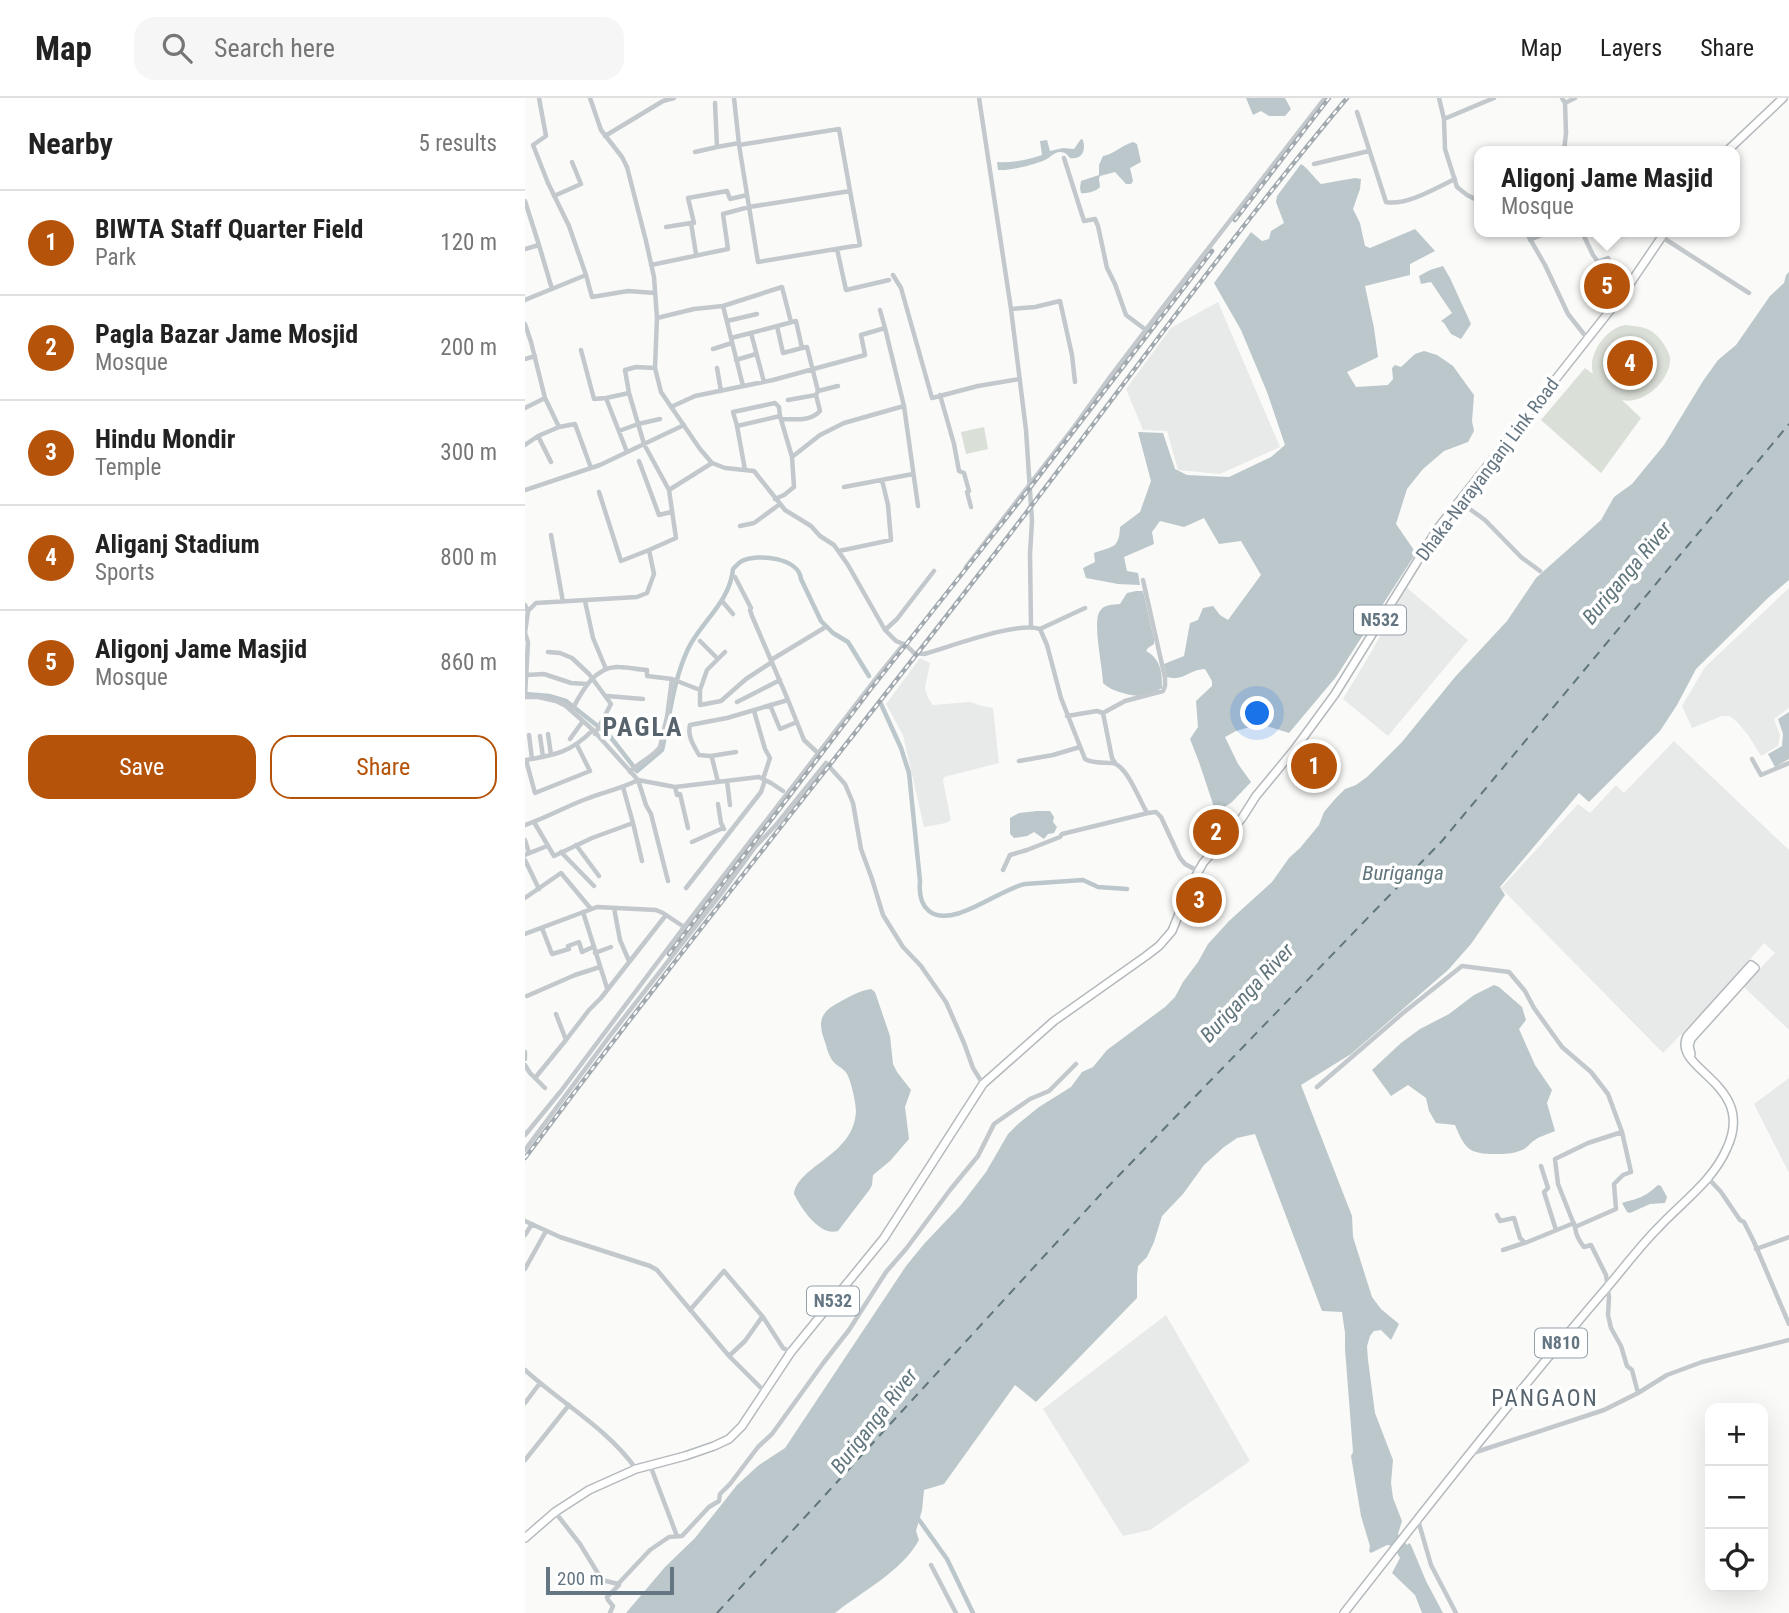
<!DOCTYPE html>
<meta charset="utf-8">
<style>
:root{--surface:#fff;--page:#f6f6f6;--text:#222;--muted:#767676;--line:#e0e0e0;--accent:#b45309}
body{margin:0;font-family:"Roboto Condensed",sans-serif;background:var(--page);color:var(--text)}
.controls{position:absolute;right:21px;bottom:21px;display:grid;overflow:hidden;border-radius:14px;box-shadow:0 7px 28px #0002}
.controls button{width:63px;height:63px;display:grid;place-items:center;padding:0;border:0;border-bottom:2px solid var(--line);background:var(--surface);color:var(--text);font:35px sans-serif}
.scale{position:absolute;left:21px;bottom:18px;width:128px;box-sizing:border-box;padding-left:7px;border:4px solid #657683;border-top:0;font-size:19px;line-height:24px;white-space:nowrap;color:#657683;-webkit-text-stroke:5px #fff;paint-order:stroke}
.you{position:absolute;left:733px;top:616px;width:24px;height:24px;margin:-18px;border:5px solid #fff;border-radius:50%;background:#1a73e8;box-shadow:0 0 0 10px #1a73e833}
.badge{display:grid;place-items:center;width:46px;height:46px;border-radius:50%;background:var(--accent);color:#fff;font-size:23px;font-weight:700}
.pin{position:absolute;translate:-50% -50%;border:4px solid #fff;box-shadow:0 2px 7px #0006}
.popup{position:absolute;left:949px;top:48px;width:266px;height:91px;box-sizing:border-box;display:grid;place-content:center;border-radius:14px;background:var(--surface);filter:drop-shadow(0 2px 5px #0005);font-size:23px;white-space:nowrap;color:var(--muted)}
.popup b{font-size:26px;color:var(--text)}
.popup::after{content:'';position:absolute;left:50%;top:100%;margin-left:-14px;border:14px solid transparent;border-top-color:var(--surface)}
.list{margin:0;padding:0;list-style:none}
h2{display:flex;justify-content:space-between;align-items:center;height:91px;margin:0;padding:0 28px;font-size:30px}
h2 small{font-size:23px;font-weight:400;color:var(--muted)}
.list li{display:grid;grid-template-columns:46px 1fr auto;gap:21px;align-items:center;box-sizing:border-box;height:105px;padding:0 28px;border-top:2px solid var(--line)}
.list b{display:block;font-size:26px;white-space:nowrap}
.list p{margin:0;font-size:23px;white-space:nowrap;color:var(--muted)}
.list em{font-size:23px;font-style:normal;color:var(--muted)}
.actions{display:flex;gap:14px;padding:21px 28px}
.actions a{flex:1;padding:16px 0;border:2px solid var(--accent);border-radius:21px;text-align:center;font-size:24px;color:var(--accent)}
.actions .main{background:var(--accent);color:#fff}
.icon{flex:none;width:38px;height:38px;fill:none;stroke:currentColor;stroke-width:2;stroke-linecap:round;stroke-linejoin:round}
.map{position:relative;flex:none;width:1264px;height:1515px;overflow:hidden}
header{display:flex;align-items:center;gap:42px;box-sizing:border-box;height:98px;padding:0 35px;background:var(--surface);border-bottom:2px solid var(--line)}
header strong{font-size:33px}
nav{display:flex;gap:38px;margin-inline-start:auto;font-size:24px}
.search{width:490px;height:63px;background:var(--page);display:flex;align-items:center;gap:18px;box-sizing:border-box;padding:0 24px;border-radius:21px;color:var(--muted);font-size:26px}
main{display:flex}
aside{flex:1;background:var(--surface)}
.map>svg:first-child{display:block}
</style>
<header>
<strong>Map</strong>
<div class="search"><svg class="icon" aria-label="search" viewBox="0 0 24 24"><circle cx="10" cy="10" r="6"/><path d="M15 15l6 6"/></svg>Search here</div>
<nav><a>Map</a><a>Layers</a><a>Share</a></nav>
</header>
<main>
<aside>
<h2>Nearby<small>5 results</small></h2>
<ul class="list">
<li><span class="badge">1</span><div><b>BIWTA Staff Quarter Field</b><p>Park</p></div><em>120 m</em></li>
<li><span class="badge">2</span><div><b>Pagla Bazar Jame Mosjid</b><p>Mosque</p></div><em>200 m</em></li>
<li><span class="badge">3</span><div><b>Hindu Mondir</b><p>Temple</p></div><em>300 m</em></li>
<li><span class="badge">4</span><div><b>Aliganj Stadium</b><p>Sports</p></div><em>800 m</em></li>
<li><span class="badge">5</span><div><b>Aligonj Jame Masjid</b><p>Mosque</p></div><em>860 m</em></li>
</ul>
<div class="actions"><a class="main">Save</a><a>Share</a></div>
</aside>
<div class="map">
<svg width="1264" height="1515" viewBox="0 0 1264 1515">
<rect width="100%" height="100%" fill="#fafaf8"/>
<path fill="#e8e9e9" d="M693,204L755,349L695,376L653,372L642,333L618,332L601,291L646,230Z
M881,489L943,542L863,638L818,601L848,551Z
M1264,490V610L1249,621L1255,637L1253,648L1236,658L1223,637L1213,625L1205,618H1197L1167,630L1157,608L1180,569Z
M395,560L405,565L400,590L403,600L408,607L445,604L457,608L468,610L474,665L419,679L418,683L426,722L421,725L399,729L378,637L361,606Z
M1149,643L1264,752V932L1218,888L1250,855L1239,845L1200,891L1138,955L976,790L1053,706L1065,715L1091,687L1099,695Z
M1264,980V1075L1229,1006Z
M641,1217L725,1363L625,1432L598,1438L518,1311Z"/>
<path fill="#dadfd7" d="M1100,227C1107,228 1115,228 1122,231C1129,234 1134,239 1138,245C1141,250 1144,254 1145,260C1146,282 1119,307 1097,302L1116,320L1076,375L1016,322L1060,270L1068,276C1062,257 1081,230 1100,227Z
M459,329L463,351L441,356L436,334Z"/>
<path fill="#bbc7cb" d="M721,0H760L766,11L760,18H744L736,13L728,17Z
M556,41L558,42C561,53 557,62 545,60C542,57 541,54 535,54C529,54 525,60 520,62C508,67 485,73 473,72L472,64C486,65 503,62 517,57L515,43L522,42L525,53L538,50L549,51Z
M608,44L612,46L616,64L605,70L608,83L606,86H601L590,74L575,78L574,81L575,89C572,93 561,96 556,95L555,90L556,83L574,77V67L578,58C589,56 597,47 608,44Z
M776,66C784,71 789,80 796,86L830,80L836,81L835,91L828,111L835,125L840,148L845,150L890,131L910,153L885,166V177L840,188L849,230L853,259L822,274L831,289L863,287L868,281L867,270L870,267L876,269L890,256L899,253L912,257L928,268L949,297L947,323L949,333L943,344L919,353L898,371L882,391L871,426L891,455L811,579L764,635L735,626L711,633L700,639L713,666L726,684L707,704L691,715L674,664L665,641L673,629L671,603L687,588V583L680,571C664,571 659,584 642,579L639,566L659,558L665,525L673,522L678,510L688,508L695,517L703,522L736,477L716,443L694,446L679,420L659,429L635,423L627,434L629,446L599,459L602,473L613,475L615,487L593,486L561,480L558,470L570,464L569,455C588,448 594,451 595,429L615,414L626,383L613,334L638,335L650,371L662,377L704,379L746,359L760,347L742,294L716,232L689,185L726,134L737,143L744,141L746,133L759,125L751,104L752,98Z
M918,168L925,180L946,226L936,241L926,236L919,225L916,223L927,215L906,184L896,186L894,178L905,172Z
M1264,174V482L1244,499L1171,571L1152,607L1135,633L1064,704L1054,695L975,789L980,797L946,846L923,872L826,956L776,987L827,1118L828,1139L847,1199L856,1211L874,1226L866,1242L856,1232L849,1233L845,1238L842,1248L843,1262L850,1315L868,1362L866,1385L868,1400L877,1423L873,1436L882,1447L884,1445L886,1447L901,1483L918,1515H897L890,1497L867,1475L875,1460L868,1448L862,1447L846,1455L844,1453L845,1448L836,1418L826,1358L828,1354L820,1251V1235L817,1214L797,1213L730,1036L712,1040L699,1049L679,1067L658,1096L637,1118L629,1144L622,1159L613,1168L612,1178V1200L511,1304L490,1287L419,1386L399,1392L397,1412L391,1433L394,1442C376,1474 339,1492 310,1515H101L140,1469L170,1440L212,1387L234,1367L260,1350L381,1168L399,1146L435,1108L461,1074L483,1036L493,1026L514,1009L546,989L557,974L568,969L582,952L640,909L650,899L658,884L673,864L683,846L704,823L747,784L764,760L775,750L794,727L799,714L810,701L820,691L831,687L842,679L877,644L930,579L982,523L1011,480L1076,422L1089,399L1107,386L1139,347L1178,283L1193,262L1211,247L1245,198L1259,185L1261,177Z
M611,493H618L629,541V546L623,550L621,553C636,561 637,574 637,590C623,598 613,600 598,595C591,593 584,591 578,585C578,571 567,523 575,513C579,506 588,507 595,506L602,495Z
M1264,614V661L1250,669L1243,656L1257,648L1258,636L1253,621Z
M512,713H525L529,719L528,724L532,729L529,735L523,736L519,741L509,734L502,738L489,740L485,736V720L494,715Z
M969,887L974,889L997,909L1001,922L994,931L1010,967L1027,992L1022,1005L1030,1033C1024,1036 1015,1038 1010,1042C1004,1045 1003,1050 997,1052C988,1056 980,1056 970,1056C944,1056 940,1051 930,1027L911,1025L904,1013L901,1000L883,987L866,998L847,972L876,945L895,931L924,916L949,897Z
M346,891L350,894L365,938L368,966L372,974L386,992L380,1009L384,1041L365,1063L348,1077L347,1087L345,1091L313,1133C295,1139 276,1110 269,1096C273,1067 329,1058 331,1013C331,1005 326,983 322,976C319,970 311,968 307,962C304,957 302,952 301,947C294,928 292,917 311,906C322,900 333,893 346,891Z
M1133,1087L1136,1088L1142,1099L1140,1105L1125,1106L1105,1115L1102,1114L1097,1105C1114,1100 1119,1100 1133,1087Z"/>
<g fill="none" stroke-linecap="round" stroke-linejoin="round">
<path stroke="#bbc7cb" stroke-width="4.5" d="M0,596L24,598L41,603L84,637L112,673L137,652C145,618 148,583 163,551C176,524 205,504 208,471C211,468 213,465 217,463C233,455 274,460 276,481L296,523L308,535L323,544L344,578
M356,606L376,650L384,675L395,783C394,794 395,806 404,813C427,832 476,790 500,786L558,782L573,789L602,791
M392,1419L422,1461L448,1515"/>
<path stroke="#60757c" stroke-width="2" stroke-dasharray="9 7" stroke-linecap="butt" d="M192,1515L576,1096L917,743L1264,326"/>
<defs>
<path id="highway" d="M1202,53L1258,0
M1166,956L1164,948L1166,941L1230,870
M0,1440L30,1414L64,1392L111,1371L160,1358L189,1348L204,1341L217,1328L266,1254L359,1140L458,986L529,923L621,858L634,848L647,833L665,789L678,765L717,720L731,698L769,652L810,596L913,430L1098,196L1140,134
M819,1515C906,1404 993,1293 1085,1186C1101,1167 1116,1147 1133,1130C1157,1104 1188,1083 1202,1050C1232,985 1146,972 1162,938L1226,867L1230,870"/>
</defs>
<use href="#highway" stroke="#b4b9bd" stroke-width="10"/>
<path stroke="#c3c8cc" stroke-width="4.5" d="M14,0L21,38L8,47L23,85L44,128L61,177
M65,0L76,32L97,59L102,69L121,143L129,179L132,220L130,270L136,294L175,351L187,365L200,370L229,373L260,412L286,428L295,438L309,447L323,467L360,532L371,543L381,547L389,555L399,556C425,549 491,523 515,531L522,547L536,600L560,661C568,666 579,664 588,665C602,668 614,701 621,713L623,715L631,714L636,719L655,760L660,766L673,773
M209,0L214,46
M454,0L486,211L501,332L507,423L505,456L506,529
M914,0L919,21L920,51L932,89L942,97L954,103
M1037,0L1040,5L1050,0
M190,5L192,49L214,45
M832,14L861,104C881,108 911,90 930,81
M919,21L969,0
M80,38L138,3L149,0
M1039,53L1041,35L1040,5
M170,54L192,49
M539,60L559,123L570,121L573,128L582,170L590,186L601,217L621,232
M789,66L844,53
M29,98L56,86L47,64
M0,103L14,147
M141,129L166,125
M1001,134L1020,167L1043,216L1062,240
M1057,134L1068,157L1073,164L1083,160L1098,195
M1137,139L1224,195
M1005,142L1023,134
M0,151L14,147L27,191
M312,151L321,192L364,182
M171,156L166,125H169L163,100L202,93L205,101L222,97
M126,167L203,151L198,116L224,109L325,93L314,31L214,47L233,164L335,147L325,93
M368,177L376,190L407,300L453,288L495,281
M0,202L61,177L67,199L103,193L130,195
M486,211L510,209L535,203L547,257L550,284
M355,212L360,230
M132,220L169,211L198,208
M202,223L232,216
M0,226L6,244L20,300L34,329L50,326L66,370
M252,228L258,255L277,250
M226,235L271,223L277,250L282,249L293,293L313,288
M206,240L226,235L239,284
M188,251L207,245
M56,252L69,301L81,300L104,295
M0,261L10,258
M211,262L231,256
M130,270L111,269L100,272L104,295L119,346L144,392
M192,270L196,293
M218,288L198,208L257,189L266,224
M415,297L429,346L434,373L439,375L444,393L442,394L446,409
M81,300L102,354
M263,302L291,297
M146,309L170,298L248,282L340,257L336,237L360,230L379,308L393,408
M0,310L20,300
M255,318L254,309L250,305L208,314L212,328L255,318L267,359
M256,321C269,321 285,324 295,313L291,297L293,293
M212,328L220,372
M94,333L113,326L135,321
M13,338L26,364
M0,347L13,338L34,329
M114,363L134,417L146,414
M319,389L388,376
M0,392L75,367L159,327
M74,394L96,463L124,452
M250,401L259,397L269,389L267,359L295,337L319,325L379,308
M935,404L960,422L996,459L1015,473
M215,428L229,425L255,406
M26,437L38,504
M314,453L366,442L363,407L357,382
M441,469L549,329L585,279L638,209L800,0
M210,479L226,510L225,512L227,518L263,602L279,642L294,656
M60,503L68,540L81,571
M197,503L208,516
M0,507L3,513L0,535L3,544L0,599
M3,513L11,505L112,499L122,495L129,476L124,452L151,440L144,392L187,365
M515,531L560,510
M360,532L372,521L409,473
M175,543L193,561
M23,554L35,555L47,560L64,576L86,606L70,636
M200,554L182,572L175,592V607L196,603L221,581L247,564
M246,562L299,530
M2,577L19,576L46,585L62,586
M82,598L118,601
M0,599H13L31,603L41,608L68,632L113,682L150,689L234,679L246,685L258,693
M212,604L255,582
M245,607L255,631L272,624
M47,612C56,595 70,567 94,569C104,569 113,572 122,572V578L147,581L175,592
M229,613L240,651L245,660L238,681
M578,615L587,660L590,665
M542,618L572,613L578,615L600,603L638,593L640,588V580L618,482
M23,636L26,657
M4,637L7,661
M15,638L18,659
M45,641L58,623
M52,647L65,673L10,695L1,662C31,657 46,654 68,632
M186,658L211,654
M1227,661L1236,677L1264,665
M494,663L528,657L555,649
M105,674C114,664 128,659 135,649L142,619L147,581
M202,683L205,707
M193,684L187,660L185,658L174,657C169,648 162,638 165,627L202,620L263,602
M150,689L152,697L155,696L163,730
M193,706L196,725L199,731
M9,724L29,758L67,740L108,725L98,689
M108,725L117,763
M0,727C21,720 40,709 61,701C78,694 96,691 113,682L121,707L126,716L143,783
M0,742L4,755
M167,744L198,730
M51,747L74,778
M36,754L69,788
M0,757L22,748
M0,762L14,791
M478,772L485,757L502,752L535,739L537,736L623,715
M161,790L236,694L240,682
M0,800L36,775L66,811
M89,810L95,842L104,863
M58,814L82,890
M17,830L27,856L44,851L43,848L54,844L57,854L68,849
M0,836L72,809L131,812L138,815L159,829
M70,855L86,849
M2,898L50,877L75,869
M41,942L64,912L76,900L141,817
M0,954V961
M0,967L5,975L20,990
M10,980L41,942L31,916
M792,989L878,915L937,868L984,874L1000,893L1009,910L1037,949L1066,974L1083,996L1097,1034L1106,1074L1098,1077L1089,1086L1091,1111L1050,1129C1051,1138 1054,1143 1059,1149L1066,1147L1081,1177L1084,1199L1083,1217L1086,1230L1096,1248L1102,1268L1107,1272L1113,1295
M0,1037L36,993L159,829L353,578L379,546
M0,1052L84,939L198,793L230,749L251,727L301,665L320,686L328,705L336,751L347,781L358,817L378,849L396,868L421,904L439,945L448,970L458,986
M1016,1068L1023,1090L1019,1094L1031,1132
M1183,1080L1196,1094L1215,1122L1219,1124L1229,1144L1264,1226
M972,1117L975,1123L989,1120L995,1140L1000,1145L1049,1125
M0,1123L35,1139L125,1168L132,1172L204,1258L240,1294
M1050,1129L1033,1086L1030,1061L1063,1045L1097,1034
M0,1137L7,1126
M1231,1151L1264,1139
M978,1152L999,1145
M0,1171L21,1133
M165,1212L199,1173L238,1219L258,1250L266,1254
M204,1258L220,1243L237,1219
M0,1272C36,1305 82,1330 111,1371
M0,1305L15,1285
M945,1356L1079,1312L1113,1295L1142,1277L1177,1264L1264,1242
M0,1362L44,1307
M125,1367L152,1438
M30,1414L55,1446L77,1482L93,1486L94,1487L82,1499L83,1502L88,1508L85,1515
M893,1422L906,1467L931,1515
M406,1467L431,1515
M93,1486L125,1452L144,1439L157,1438L184,1409L194,1403L195,1396L205,1386L233,1349L247,1336L299,1264L324,1232L361,1174L381,1151L425,1092L453,1058L469,1026L505,1001L524,993L551,966"/>
<use href="#highway" stroke="#fff" stroke-width="7"/>
<defs>
<path id="rail" d="M710,122L804,0
M144,856L345,592L497,400L687,153
M0,1060C146,864 301,674 451,480C575,321 692,155 822,0"/>
</defs>
<use href="#rail" stroke="#a2aab0" stroke-width="4.5"/>
<use href="#rail" stroke="#fff" stroke-width="2" stroke-dasharray="5" stroke-linecap="butt"/>
</g>
<g text-anchor="middle" stroke-width="7" stroke-linejoin="round" paint-order="stroke">
<g fill="#fff" stroke="#939fa8" stroke-width="2">
<rect x="829" y="507.5" width="52" height="29" rx="5"/>
<rect x="282" y="1188.5" width="52" height="29" rx="5"/>
<rect x="1010" y="1230.5" width="52" height="29" rx="5"/>
</g>
<g font-size="18" font-weight="bold" fill="#657683">
<text x="855" y="528">N532</text>
<text x="308" y="1209">N532</text>
<text x="1036" y="1251">N810</text>
</g>
<g font-size="19" fill="#657683" stroke="#fff">
<text transform="translate(962 371) rotate(-53)" y="7">Dhaka-Narayanganj Link Road</text>
</g>
<g font-size="21" font-style="italic" fill="#60757c" stroke="#fff">
<text transform="translate(1102 475) rotate(-50)" y="7">Buriganga River</text>
<text x="878" y="782">Buriganga</text>
<text transform="translate(722 895) rotate(-47)" y="7">Buriganga River</text>
<text transform="translate(349 1323) rotate(-52)" y="7">Buriganga River</text>
</g>
<g font-size="23" letter-spacing="2" fill="#57646e" stroke="#fff">
<text x="1020" y="1308">PANGAON</text>
</g>
<g font-size="26" font-weight="bold" letter-spacing="2" fill="#57646e" stroke="#fff">
<text x="118" y="638">PAGLA</text>
</g>
</g>
</svg>
<div class="controls">
<button>+</button>
<button>−</button>
<button><svg class="icon" aria-label="locate" viewBox="0 0 24 24"><circle cx="12" cy="12" r="6"/><path d="M12 2v4M12 18v4M2 12h4M18 12h4"/></svg></button>
</div>
<div class="scale">200 m</div>
<div class="you"></div>
<div class="pin badge" style="left:789px;top:668px">1</div>
<div class="pin badge" style="left:691px;top:734px">2</div>
<div class="pin badge" style="left:674px;top:802px">3</div>
<div class="pin badge" style="left:1105px;top:265px">4</div>
<div class="pin badge" style="left:1082px;top:188px">5</div>
<div class="popup"><b>Aligonj Jame Masjid</b>Mosque</div>
</div>
</main>
